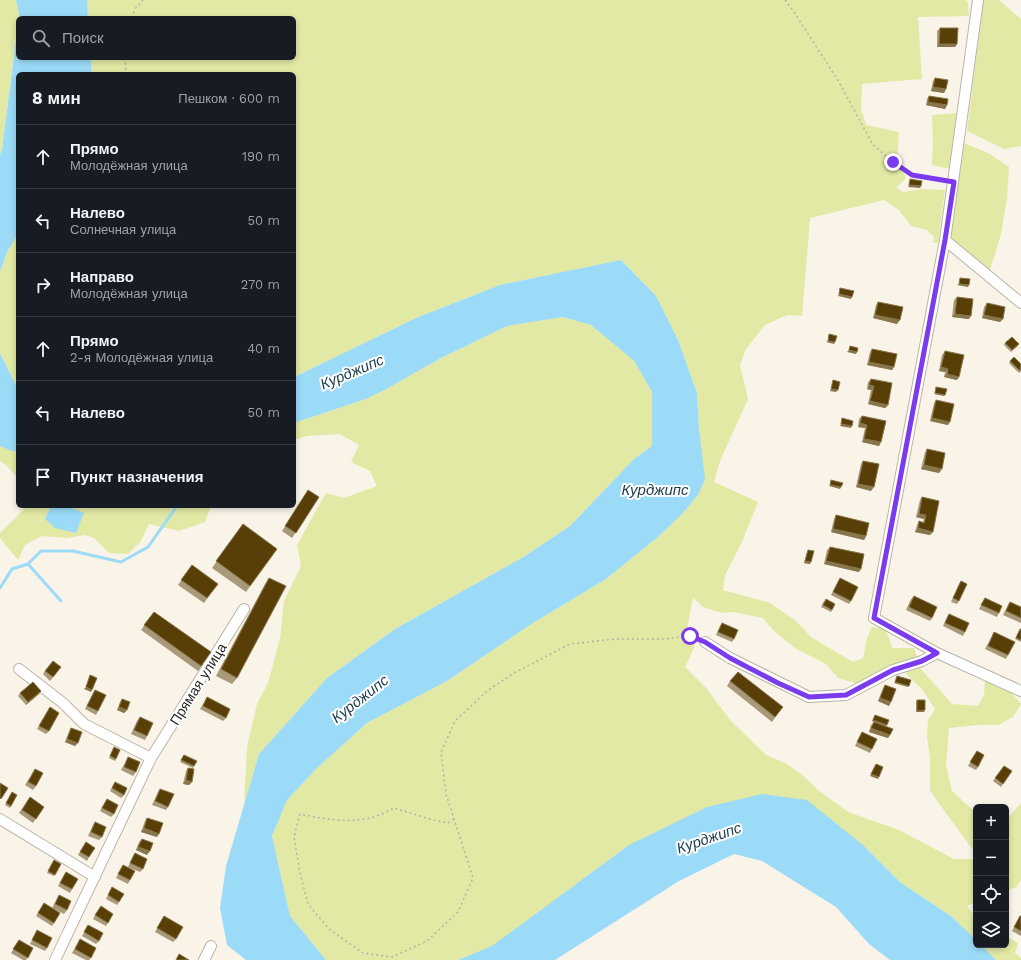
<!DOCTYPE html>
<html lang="ru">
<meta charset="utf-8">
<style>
:root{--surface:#171b24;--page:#20242c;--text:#f1f3f6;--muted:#9ea1a6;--line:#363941}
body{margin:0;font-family:"Work Sans",sans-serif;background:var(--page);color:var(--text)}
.controls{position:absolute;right:12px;bottom:12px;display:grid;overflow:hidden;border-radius:6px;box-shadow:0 2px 6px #0003}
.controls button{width:36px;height:36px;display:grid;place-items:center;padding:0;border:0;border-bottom:1px solid var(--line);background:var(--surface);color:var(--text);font:20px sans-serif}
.stop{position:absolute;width:12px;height:12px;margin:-9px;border:3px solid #7c3aed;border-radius:50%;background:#fff}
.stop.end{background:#7c3aed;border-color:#fff;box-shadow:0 1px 4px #0008}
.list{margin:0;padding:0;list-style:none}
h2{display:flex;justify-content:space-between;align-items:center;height:52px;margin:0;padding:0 16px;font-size:17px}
h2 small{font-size:13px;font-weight:400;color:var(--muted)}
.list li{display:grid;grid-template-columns:26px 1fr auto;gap:12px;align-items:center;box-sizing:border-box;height:64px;padding:0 16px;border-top:1px solid var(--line)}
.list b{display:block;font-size:15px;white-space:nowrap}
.list p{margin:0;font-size:13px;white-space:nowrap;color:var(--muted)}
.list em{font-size:13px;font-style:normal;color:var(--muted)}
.icon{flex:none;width:22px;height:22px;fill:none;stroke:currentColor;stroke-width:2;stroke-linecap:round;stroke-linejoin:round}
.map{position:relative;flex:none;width:1021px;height:960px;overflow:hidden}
.search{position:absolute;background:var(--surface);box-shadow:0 2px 6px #0003;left:16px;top:16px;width:280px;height:44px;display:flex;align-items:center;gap:10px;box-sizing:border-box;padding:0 14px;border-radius:6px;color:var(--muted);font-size:15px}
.panel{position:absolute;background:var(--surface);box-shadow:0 2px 6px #0003;left:16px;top:72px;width:280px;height:436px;border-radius:6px}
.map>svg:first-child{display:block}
</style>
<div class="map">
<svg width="1021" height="960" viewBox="0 0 1021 960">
<rect width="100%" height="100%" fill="#f9f3e8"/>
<path fill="#e2e9a4" d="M0,0H16L19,13L2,150L0,155Z
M87,0H966L968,3L969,16L918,17L922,79L862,84L861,108L866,125L899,132L897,159L906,178L896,188L903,192L921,189L945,190L938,243H933L934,237L927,230L911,226L899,210L884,200L810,218L802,316L787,315L765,325L746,349L740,365L748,399L720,461L714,482L758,502L741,544L725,575L723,590L770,603L795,620L811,637L853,662L863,658L867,638L872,627L884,629L889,637L892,648H914L917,658L858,684L838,678L826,664L795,648L773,630L763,618L733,612L722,613L703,607L693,598L687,629L697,635L694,648L685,667L706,688L731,721L766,755L785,763L801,774L817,789L848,812L899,830L954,859H976V902L967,906L976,918V940L951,916L901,883L864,846L629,845L492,947L458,960H326L290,916L272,836L287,800L317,768L367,723L447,681L533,623L606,579L659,536L682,514L698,495L699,429L697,393L678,340L656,296L621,260L500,285L416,318L294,377V74H92L91,58H294V18H88Z
M983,0H999L1021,19V146L1004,149L967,131Z
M958,113L950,169L932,165L933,143L932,115Z
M964,143L988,153L1009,167L1007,198L1001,234L990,270L949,238Z
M18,234V389L0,353V272L7,252Z
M563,317L591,325L634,361L652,392V446L634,459L570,526L525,556L395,629L327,678L259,754L244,805L247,747L257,704L268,683L280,639L284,601L301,566L297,545L326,493L344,498L377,486L370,471L351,462L359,445L340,434L307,436L294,440V423L366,399L388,388L441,358L507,326Z
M0,446L9,450L18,452V478L6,465L0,461Z
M27,506H211L205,522L179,531L149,524L140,542L128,554L109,553L94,538L84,535L67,538L42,536L25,545L18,560L0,538V533Z
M920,668L952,704L978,706L984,695L985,681L1010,691L1021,704L1013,717L998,725H978L949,728L946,766L952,791L976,813V854L940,805L930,790V759L927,736L928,720L935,709L922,689L905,673Z
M1021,803V880L1016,887L1006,891V820Z
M1006,936L1018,943L1015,953L1021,958V960H996L981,945H1006Z"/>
<path fill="#9cdbf8" d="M16,0H87L88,18H19V13Z
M18,23V58H91L92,74H18V234L7,252L0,272V155L2,150Z
M621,260L656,296L678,340L697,393L699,429L705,479L698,495L682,514L659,536L606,579L533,623L447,681L367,723L317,768L287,800L272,836L290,916L326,960H246L227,945L220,908L226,866L259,754L327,678L395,629L525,556L570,526L634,459L652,446V392L634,361L591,325L563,317L507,326L441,358L388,388L366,399L294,423V377L416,318L500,285Z
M0,353L18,389V452L9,450L0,446Z
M51,506H67L84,513L76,533L55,528L45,519Z
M762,794L807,800L864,846L901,883L951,916L976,940V945H981L996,960H890L869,944L836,907L762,861L734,854L679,881L555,960H458L492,946L629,845L707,807Z"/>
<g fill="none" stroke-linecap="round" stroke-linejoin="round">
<path stroke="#9cdbf8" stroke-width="3" d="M28,564L41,551H73L121,562L148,547L177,506
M0,588L12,569L28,564L61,601"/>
<defs>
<path id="minor" d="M978,0L945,240L874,618L937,653L1021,691
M945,240L1021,303
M705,642L730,658L809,697L846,695L893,670L922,661L937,653
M19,669L63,703L84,724L151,758
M0,819L95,877
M55,960L151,758L244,609
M204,960L211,946"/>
</defs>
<use href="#minor" stroke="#bab4aa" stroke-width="12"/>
<path stroke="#b6b1a9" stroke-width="1.5" stroke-dasharray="2 3" stroke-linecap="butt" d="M785,0L794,12L839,82L873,145L893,162L912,175L943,180
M132,18L135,9L143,0
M125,58L126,74
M18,324V325
M454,819L448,823L433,820L394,808C388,811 381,815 374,817C349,824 325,819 300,814L294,837L300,873L308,904L329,929L363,953L392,957L427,941L458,912L473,878L446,794L441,752L455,721L487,691L514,673L570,644L615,639H664L690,636L695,639"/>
<use href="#minor" stroke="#fff" stroke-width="10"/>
</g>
<path fill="#a89978" d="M940,28L957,44L955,47H937V31Z
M935,78L946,89L944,93L931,91L933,81Z
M929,96L947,105L945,109L926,105L927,99Z
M957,297L969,319L952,317L954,300Z
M878,302L897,324L873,318L876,305Z
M987,303L1000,322L982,318L984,307Z
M1005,343L1018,346L1011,352L1004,345Z
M872,349L894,367L892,370L867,365L870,352Z
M945,351L957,380L944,377L945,372L939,371L942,355Z
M1010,361L1021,364V371L1019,373L1009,363Z
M871,379L888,405L885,408L868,404L871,390L867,389L868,382Z
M936,400L948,425L930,421L934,403Z
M862,416L881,442L879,446L862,442L865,428L858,427L859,419Z
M927,449L939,473L921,469L925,452Z
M863,461L871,491L856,487L861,464Z
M305,495L319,497L292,538L282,531Z
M922,497L930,535L915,532L917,525L919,521L923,522L924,519L916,517L920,500Z
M836,515L866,536L864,540L831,532L834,519Z
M243,524L277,549L246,592L212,568Z
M830,547L859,572L824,564L827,550Z
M808,550L811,562L810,564L804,563L807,552Z
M192,565L218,584L204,603L178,585Z
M269,578L237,678L232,684L216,676L265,584Z
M840,578L851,601L849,604L831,595Z
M961,581L959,601L957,604L951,602L959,584Z
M914,596L932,618L930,621L906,610L911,599Z
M985,598L999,613L997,617L979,609Z
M824,601L832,610L831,612L821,607Z
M1010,602L1021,607V623L1003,615L1008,605Z
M154,612L211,652L198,671L141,630Z
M949,614L965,632L963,636L943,626L947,617Z
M722,623L734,639L732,642L716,635L720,626Z
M1020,629H1021V642L1015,639Z
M994,632L1008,655L1006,659L985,649L992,636Z
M61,667L50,681L43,674L45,671Z
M730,681L779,712L772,722L727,686Z
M885,685L889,706L878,701L883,688Z
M95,690L98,711L96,715L85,709Z
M41,691L39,694L26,705L18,696L20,693Z
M207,697L226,718L223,721L200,709Z
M122,699L127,710L124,713L117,710L120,702Z
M917,700L924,712H916V702Z
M50,707L49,731L46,734L37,729Z
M875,715L886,726L890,735L888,738L869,732L871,725L874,722L882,725L872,721Z
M140,717L147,736L145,740L131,734L137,721Z
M71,728L75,746L65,742L69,732Z
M862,732L872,749L870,753L855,746Z
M114,747L116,759L115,761L109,758Z
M977,751L978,767L976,770L968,766Z
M184,755L194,766L193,768L180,762Z
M128,757L136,772L133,776L121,770L126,761Z
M1004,766L1012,771L1001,787L993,781Z
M188,768L192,782L189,785L183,784L186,771Z
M35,769L36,786L33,790L25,785Z
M115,782L124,795L121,798L110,791Z
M160,789L168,807L166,810L152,805L158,792Z
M12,792L11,806L10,808L5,805Z
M30,797L44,807L33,823L19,813Z
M107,799L114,814L111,817L100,811Z
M147,818L157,837L141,832L145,821Z
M95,822L102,837L99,840L88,836L93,825Z
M142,839L147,855L136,850L139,842Z
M86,842L89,857L87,861L78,855Z
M135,853L143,869L140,872L128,867L133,856Z
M54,860L61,864L54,876L47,873Z
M123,865L130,880L128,884L116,878Z
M66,872L72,889L70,893L58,886Z
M112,887L119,902L117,905L106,899Z
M59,895L67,910L64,914L52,908Z
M44,903L54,923L52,926L36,916Z
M101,906L108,923L106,926L93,919Z
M164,916L176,939L173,942L155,932Z
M1020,916H1021V936L1012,931Z
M88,925L99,941L96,944L82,936Z
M37,930L47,948L45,951L30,944Z
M80,939L91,958L89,960H86L72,953Z
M19,940L33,948L26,960H23L11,953Z"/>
<path fill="#88754b" d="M939,44H957L955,47H937Z
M933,87L946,89L944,93L931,91Z
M928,102L947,105L945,109L926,105Z
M909,185L921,186L920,188L908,187Z
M959,284L969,285L968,287L957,285Z
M839,294L852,297L851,299L838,296Z
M955,314L971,316L969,319L952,317Z
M875,315L900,320L897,324L873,318Z
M984,315L1003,319L1000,322L982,318Z
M828,341L835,342L834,344L826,342Z
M849,350L857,352L856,354L847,352Z
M869,362L894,367L892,370L867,365Z
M941,367L948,369L945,372L939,371Z
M947,374L959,377L957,380L944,377Z
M869,385L874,386L871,390L867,389Z
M831,389L838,390L836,392L830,391Z
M935,393L945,395L944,396L934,394Z
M870,401L888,405L885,408L868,404Z
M932,418L950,422L948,425L930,421Z
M860,423L867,425L865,428L858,427Z
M841,424L852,426L851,428L840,426Z
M864,439L881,442L879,446L862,442Z
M924,465L942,469L939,473L921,469Z
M858,484L874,487L871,491L856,487Z
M830,485L841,487L840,489L829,486Z
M919,514L926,515L924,519L916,517Z
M918,528L933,532L930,535L915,532Z
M833,529L866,536L864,540L831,532Z
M805,561L811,562L810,564L804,563Z
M826,561L861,569L859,572L824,564Z
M895,682L909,686L908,687L894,683Z
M86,687L92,690L91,692L84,689Z
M41,691L39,694L26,705L28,702Z
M880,698L891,702L889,706L878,701Z
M119,707L127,710L124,713L117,710Z
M925,710L924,712H916L917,711Z
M873,720L887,725L886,726L872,721Z
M871,728L890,735L888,738L869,732Z
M67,739L78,743L75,746L65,742Z
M871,774L879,777L878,779L870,776Z
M186,780L192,782L189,785L183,784Z
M144,828L159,834L157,837L141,832Z
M138,847L150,851L147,855L136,850Z"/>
<path fill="#583f08" stroke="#88754b" d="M940,28H958L957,44H939Z
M935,78L948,80L946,89L933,87Z
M929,96L948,99L947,105L928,102Z
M910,179L922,181L921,186L909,185Z
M960,278L970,279L969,285L959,284Z
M840,288L854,291L852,297L839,294Z
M957,297L973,299L971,316L955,314Z
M878,302L903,307L900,320L875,315Z
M987,303L1005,307L1003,319L984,315Z
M829,334L837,336L835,342L828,341Z
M1012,337L1019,344L1012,350L1005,343Z
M850,346L858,348L857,352L849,350Z
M872,349L897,354L894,367L869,362Z
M945,351L964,355L959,377L947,374L948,369L941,367Z
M1014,357L1021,364L1020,371L1010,361Z
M871,379L892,383L888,405L870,401L874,386L869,385Z
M833,380L840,382L838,390L831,389Z
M936,387L947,389L945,395L935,393Z
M936,400L954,404L950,422L932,418Z
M862,416L886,421L881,442L864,439L867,425L860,423Z
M842,418L853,421L852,426L841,424Z
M927,449L945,453L942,469L924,465Z
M863,461L879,464L874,487L858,484Z
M831,480L843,483L841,487L830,485Z
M308,490L319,497L296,533L285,526Z
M922,497L939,501L933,532L918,528L919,521L924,523L926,515L919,514Z
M836,515L869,523L866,536L833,529Z
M243,524L277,549L250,586L216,561Z
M830,547L864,554L861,569L826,561Z
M808,550L814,551L811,562L805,561Z
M192,565L218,584L207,598L181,580Z
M269,578L286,586L237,678L221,669Z
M840,578L858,587L851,601L833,592Z
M961,581L967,584L959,601L953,598Z
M914,596L937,607L932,618L909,607Z
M985,598L1002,606L999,613L981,605Z
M826,599L835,604L832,610L823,605Z
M1010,602L1021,607V618L1006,611Z
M154,612L211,652L201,666L144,625Z
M949,614L969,623L965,632L945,623Z
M722,623L738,630L734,639L718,632Z
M1020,629H1021V640L1016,638Z
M994,632L1015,642L1008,655L988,646Z
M53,661L61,667L53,677L45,671Z
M738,672L783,707L775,717L730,681Z
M90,675L97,678L92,690L86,687Z
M897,676L911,680L909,686L895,682Z
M33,682L41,691L28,702L20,693Z
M885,685L896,689L891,702L880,698Z
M95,690L106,695L98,711L87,706Z
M207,697L230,709L226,718L203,706Z
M122,699L130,702L127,710L119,707Z
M917,700H925V710L917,711Z
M50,707L59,713L49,731L39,726Z
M875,715L889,720L887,725L873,720Z
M140,717L153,723L147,736L134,730Z
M874,722L893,729L890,735L871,728Z
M71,728L82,732L78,743L67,739Z
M862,732L877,739L872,749L857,742Z
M114,747L120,750L116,759L110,756Z
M977,751L984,755L978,767L970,762Z
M184,755L197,761L194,766L181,760Z
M128,757L140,762L136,772L124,767Z
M876,764L883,767L879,777L871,774Z
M1004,766L1012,771L1003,784L995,778Z
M188,768L194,769L192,782L186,780Z
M35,769L43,773L36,786L28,782Z
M115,782L127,788L124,795L112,788Z
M0,783L8,788L1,799L0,798Z
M160,789L174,794L168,807L155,801Z
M12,792L17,795L11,806L6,803Z
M30,797L44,807L36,819L22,810Z
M107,799L118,805L114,814L102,808Z
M147,818L163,823L159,834L144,828Z
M95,822L106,827L102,837L91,832Z
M142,839L153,843L150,851L138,847Z
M86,842L95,848L89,857L80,852Z
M135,853L147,859L143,869L130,863Z
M54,860L61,864L55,875L48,871Z
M123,865L135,871L130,880L118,874Z
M66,872L78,879L72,889L60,883Z
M112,887L124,894L119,902L108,895Z
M59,895L71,901L67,910L55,904Z
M44,903L60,913L54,923L38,913Z
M101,906L113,914L108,923L95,915Z
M164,916L183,927L176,939L157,928Z
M1020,916H1021V931L1014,927Z
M88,925L103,933L99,941L84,932Z
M37,930L52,938L47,948L32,940Z
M80,939L96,948L91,958L75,949Z
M19,940L33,948L28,958L13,949Z
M179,954L189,960H176Z"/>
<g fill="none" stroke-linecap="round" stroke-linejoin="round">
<path stroke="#7c3aed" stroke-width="5" d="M690,636L705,642L730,658L778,683L809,697L846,695L893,670L922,661L937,653L874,618L945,240L954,182L912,175L893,162"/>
</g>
<g text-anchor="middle" stroke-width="4" stroke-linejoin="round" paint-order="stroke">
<g font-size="14" fill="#211f1c" stroke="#fff">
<text transform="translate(198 684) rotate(-58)" y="5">Прямая улица</text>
</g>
<g font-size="15" font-style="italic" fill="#193d4d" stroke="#fff">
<text transform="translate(352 372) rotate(-23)" y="5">Курджипс</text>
<text x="655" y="495">Курджипс</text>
<text transform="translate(360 699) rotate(-38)" y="5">Курджипс</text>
<text transform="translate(709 838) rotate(-19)" y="5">Курджипс</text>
</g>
</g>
</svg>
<div class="controls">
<button>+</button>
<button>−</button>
<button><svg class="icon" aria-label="locate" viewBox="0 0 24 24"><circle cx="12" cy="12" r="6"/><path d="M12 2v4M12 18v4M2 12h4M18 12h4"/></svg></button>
<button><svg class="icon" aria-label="layers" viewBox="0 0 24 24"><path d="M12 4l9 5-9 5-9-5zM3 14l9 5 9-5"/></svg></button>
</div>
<div class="stop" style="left:690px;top:636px"></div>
<div class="stop end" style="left:893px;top:162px"></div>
<div class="search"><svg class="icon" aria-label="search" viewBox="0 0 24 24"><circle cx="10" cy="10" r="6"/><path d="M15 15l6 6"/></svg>Поиск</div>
<section class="panel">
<h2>8 мин<small>Пешком · 600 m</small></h2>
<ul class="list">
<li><svg class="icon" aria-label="ahead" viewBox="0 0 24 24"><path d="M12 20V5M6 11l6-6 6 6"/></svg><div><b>Прямо</b><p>Молодёжная улица</p></div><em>190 m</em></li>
<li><svg class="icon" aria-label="left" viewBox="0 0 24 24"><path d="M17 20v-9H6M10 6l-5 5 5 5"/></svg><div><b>Налево</b><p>Солнечная улица</p></div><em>50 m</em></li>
<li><svg class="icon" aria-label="right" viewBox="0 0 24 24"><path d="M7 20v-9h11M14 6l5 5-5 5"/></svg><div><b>Направо</b><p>Молодёжная улица</p></div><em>270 m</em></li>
<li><svg class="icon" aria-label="ahead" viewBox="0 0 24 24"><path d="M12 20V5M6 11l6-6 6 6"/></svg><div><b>Прямо</b><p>2-я Молодёжная улица</p></div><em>40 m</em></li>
<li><svg class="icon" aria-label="left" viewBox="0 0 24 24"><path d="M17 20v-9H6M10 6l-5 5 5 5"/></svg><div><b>Налево</b></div><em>50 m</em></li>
<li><svg class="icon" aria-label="arrive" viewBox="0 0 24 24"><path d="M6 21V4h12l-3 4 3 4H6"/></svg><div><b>Пункт назначения</b></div></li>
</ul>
</section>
</div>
